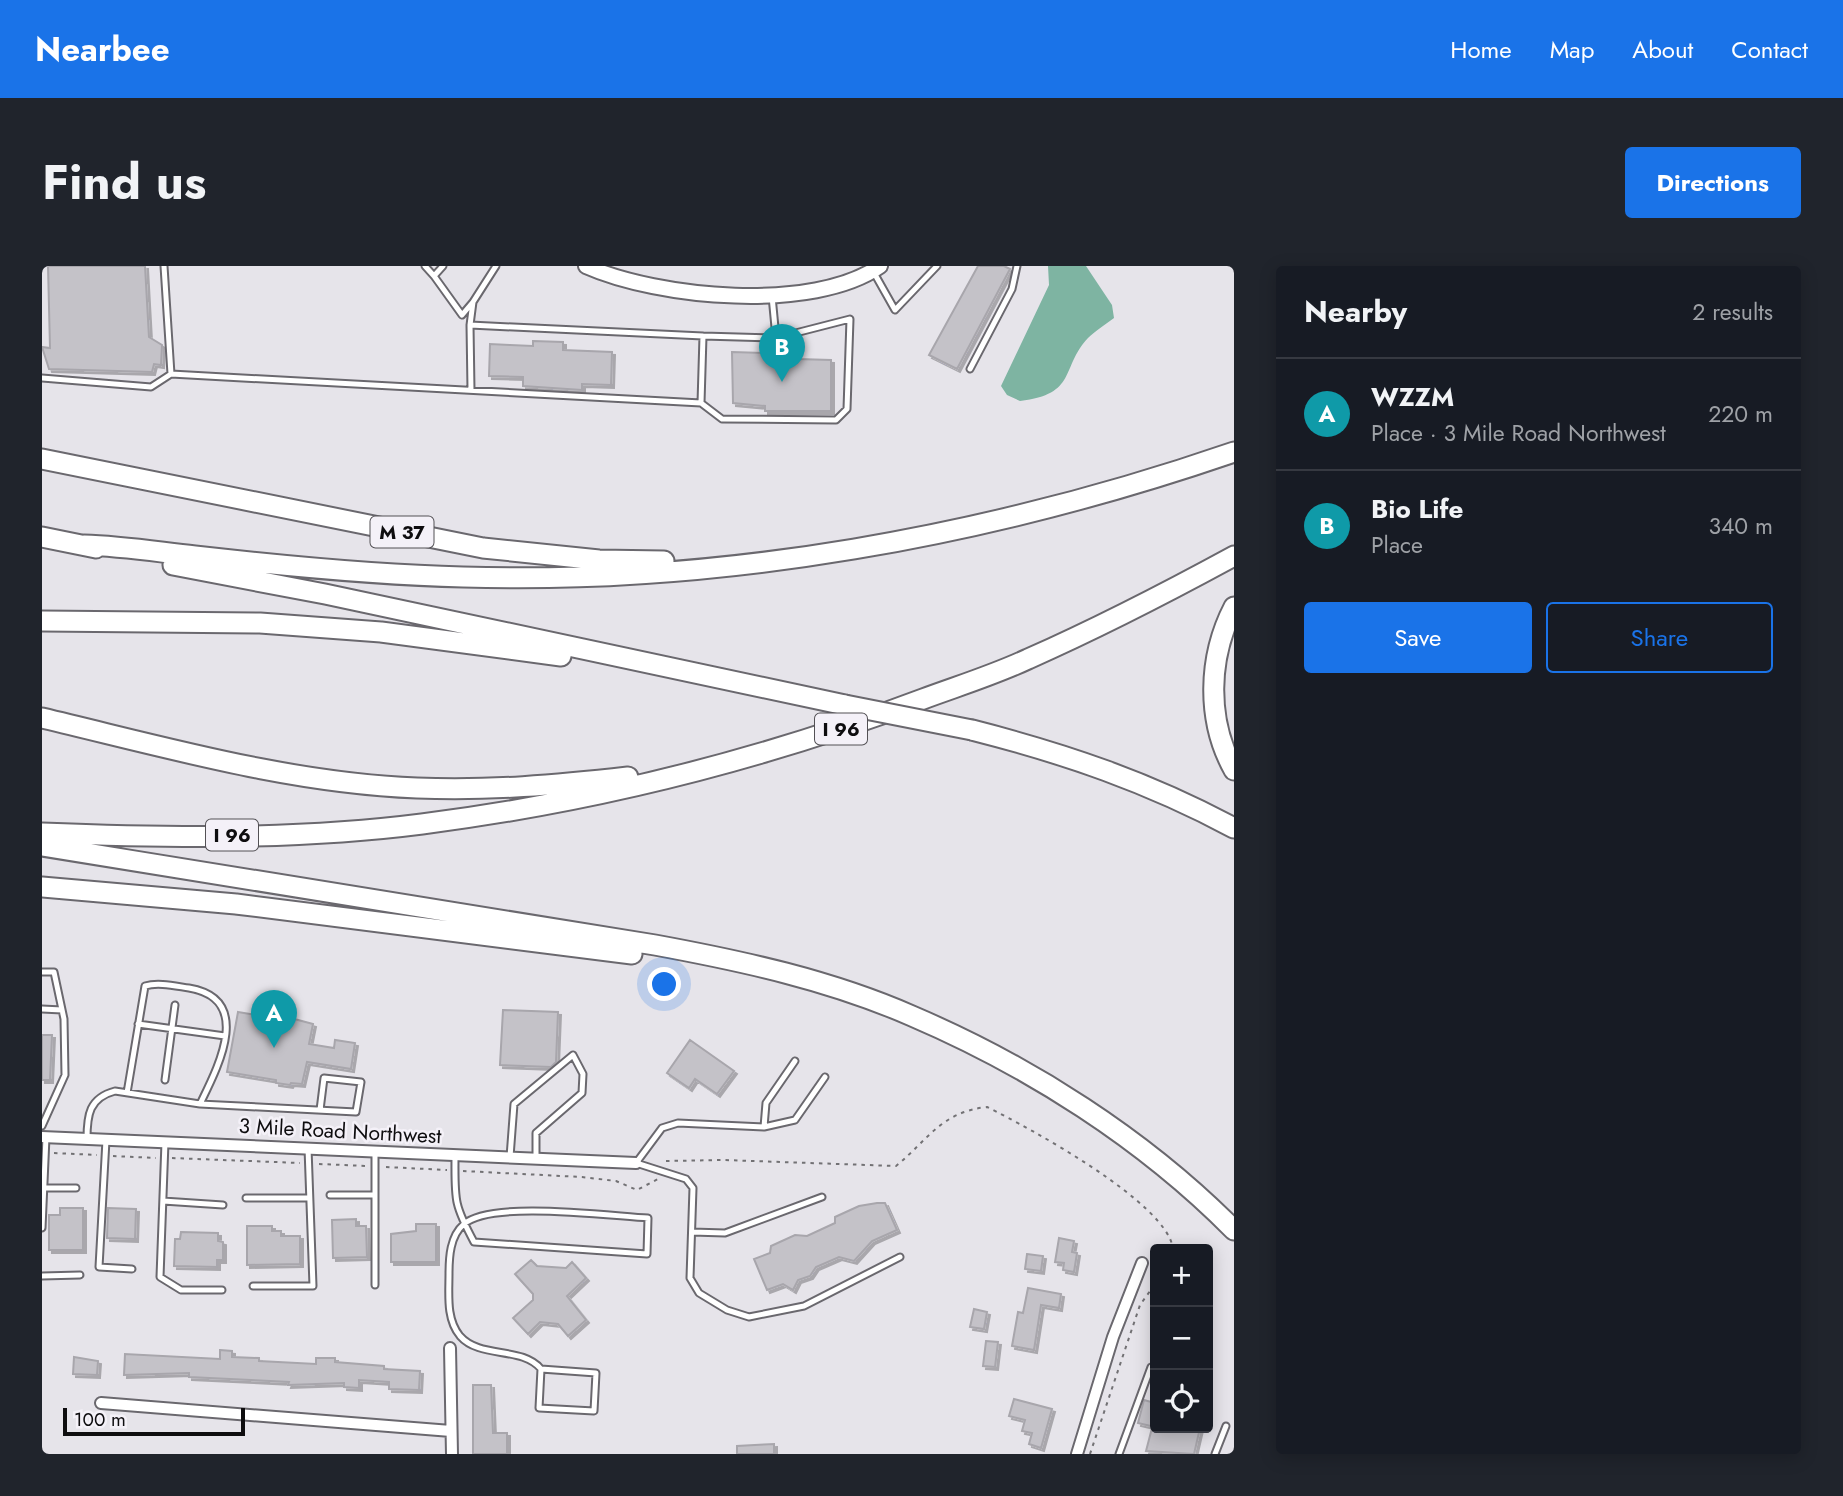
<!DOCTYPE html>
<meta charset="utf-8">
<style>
:root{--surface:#171b24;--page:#20242c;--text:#f1f3f6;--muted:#9ea1a6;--line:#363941;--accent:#1a73e8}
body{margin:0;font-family:Jost,sans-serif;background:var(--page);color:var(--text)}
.controls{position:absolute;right:21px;bottom:21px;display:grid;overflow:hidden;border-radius:7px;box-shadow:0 4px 18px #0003}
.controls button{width:63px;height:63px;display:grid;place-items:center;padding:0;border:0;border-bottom:2px solid var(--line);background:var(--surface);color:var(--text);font:35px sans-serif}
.scale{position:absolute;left:21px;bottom:18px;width:182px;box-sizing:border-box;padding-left:7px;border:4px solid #0e0d0f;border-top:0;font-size:19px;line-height:24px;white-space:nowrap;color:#0e0d0f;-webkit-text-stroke:5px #f4f1f8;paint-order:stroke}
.you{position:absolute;left:623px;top:719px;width:24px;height:24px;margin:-18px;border:5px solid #fff;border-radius:50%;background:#1a73e8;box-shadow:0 0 0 10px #1a73e833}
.badge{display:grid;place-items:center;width:46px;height:46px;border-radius:50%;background:var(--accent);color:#fff;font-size:23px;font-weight:700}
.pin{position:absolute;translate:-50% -58px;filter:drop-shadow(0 2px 4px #0008)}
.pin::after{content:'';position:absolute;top:37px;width:24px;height:21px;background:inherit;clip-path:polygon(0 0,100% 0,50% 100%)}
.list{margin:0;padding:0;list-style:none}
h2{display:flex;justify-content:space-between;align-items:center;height:91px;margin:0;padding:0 28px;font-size:30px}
h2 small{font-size:23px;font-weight:400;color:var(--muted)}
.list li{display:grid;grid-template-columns:46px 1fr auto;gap:21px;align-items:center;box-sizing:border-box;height:112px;padding:0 28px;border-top:2px solid var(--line)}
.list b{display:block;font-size:26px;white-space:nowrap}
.list p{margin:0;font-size:23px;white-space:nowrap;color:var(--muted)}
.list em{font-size:23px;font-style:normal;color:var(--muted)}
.actions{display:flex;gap:14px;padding:21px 28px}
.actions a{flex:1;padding:16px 0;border:2px solid var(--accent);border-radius:7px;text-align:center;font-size:24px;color:var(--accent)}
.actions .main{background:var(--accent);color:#fff}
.icon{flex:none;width:38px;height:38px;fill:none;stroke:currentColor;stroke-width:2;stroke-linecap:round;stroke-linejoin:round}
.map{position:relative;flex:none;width:1192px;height:1188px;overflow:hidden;border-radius:7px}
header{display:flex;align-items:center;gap:42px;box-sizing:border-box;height:98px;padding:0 35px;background:var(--accent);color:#fff}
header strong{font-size:33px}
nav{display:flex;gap:38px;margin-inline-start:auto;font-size:24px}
.intro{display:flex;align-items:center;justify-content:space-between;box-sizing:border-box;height:168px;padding:0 42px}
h1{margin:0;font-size:49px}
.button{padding:18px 32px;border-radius:7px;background:var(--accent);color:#fff;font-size:24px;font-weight:700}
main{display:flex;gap:42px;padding:0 42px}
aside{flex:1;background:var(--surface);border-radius:7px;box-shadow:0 4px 18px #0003}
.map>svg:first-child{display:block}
</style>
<header>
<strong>Nearbee</strong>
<nav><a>Home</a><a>Map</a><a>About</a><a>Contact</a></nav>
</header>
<div class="intro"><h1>Find us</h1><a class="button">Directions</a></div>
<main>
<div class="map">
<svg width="1192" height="1188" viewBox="0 0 1192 1188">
<defs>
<filter id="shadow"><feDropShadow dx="3" dy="3" stdDeviation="0" flood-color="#0004"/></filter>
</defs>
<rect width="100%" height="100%" fill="#e6e4ea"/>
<path fill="#7eb4a2" d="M1006,0H1044L1070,39L1072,52C1063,59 1053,65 1046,72C1018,102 1036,128 978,135L965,129L959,120L1007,19Z"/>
<path fill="#c4c2c8" stroke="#a8a6ac" stroke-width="2" filter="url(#shadow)" d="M6,0H103L107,71L120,79L119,99L112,98L110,106L7,103L0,81L8,82Z
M936,0H962L968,3L915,103L887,89Z
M491,75L521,76V84L570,86L569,119L540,118V124L481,120V111L447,110L448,78L491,80Z
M690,86L754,88L755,93L789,94V145H723V140L691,137Z
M461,744L516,746L514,796L509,801L458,799Z
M196,746L244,754L245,751L271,758L267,778L292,782L293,774L313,777L309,803L265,796L260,818L249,817L248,819L234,817V814L185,806Z
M0,769H10L8,814H0Z
M648,774L692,805L675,828L653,813L647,822L625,807Z
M835,937H843L855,964L830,975L812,995L797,991L774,1001L768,1010L756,1014L751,1024L741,1018L725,1024L712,993L728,987L729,980L753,969L765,970L793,957V951L817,940Z
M18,942H41V984H7V949H18Z
M66,942L94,943L93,973L65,972Z
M314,953V960H324L325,991L291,992L290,954Z
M374,958H394V996H349V968L374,965Z
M205,960H230V965H239V970H258V998L205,999Z
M139,966L176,967V975L181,976V994H175V1001L132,1000L133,973H138Z
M1017,972L1032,975L1030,986L1035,987L1032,1006L1021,1004L1022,997L1013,996Z
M985,988L1001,990L999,1005L983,1003Z
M489,994L495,1000L524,1002L530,996L544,1012L525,1030L544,1054L526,1070L516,1058L498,1056L486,1068L471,1052L491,1034V1028L473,1008Z
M986,1022L1019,1028L1017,1042L999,1039L992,1084L970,1080L976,1046L981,1047Z
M932,1043L945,1046L942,1063L928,1061Z
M944,1075L956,1076L953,1101L941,1100Z
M178,1084L190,1085V1091L217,1092V1095L274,1098V1092H293V1096L342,1100V1103L378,1105L377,1124L347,1123V1116L317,1114V1122L302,1121V1117L246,1119L247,1116L147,1111V1107L82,1109L83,1088L178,1093Z
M32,1091L56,1095L55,1109L31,1108Z
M431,1119H449L451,1167H465V1188H431Z
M972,1133L1010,1143L999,1182L987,1178L990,1167L980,1165L983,1154L967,1150Z
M1102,1134L1113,1137V1161L1096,1157Z
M1110,1162H1158L1152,1188L1104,1185Z
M732,1178V1188H695V1180Z"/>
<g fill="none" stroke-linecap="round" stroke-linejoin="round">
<defs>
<path id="lane" d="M383,0L392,10
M401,0L392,10L420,49L431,36
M831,5L853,44L895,0
M730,30L734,72
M428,59L661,70
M928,103L970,23L975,0
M129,108L659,137L680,153L794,154L805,143L808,53L734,72L661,70L659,137
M0,112L109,121L129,108L122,0
M429,124L428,59L431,36L454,0
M0,706H12L22,753L23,809L0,860
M0,743L20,744
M96,758L183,770
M783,811L753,854L722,861L636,857L620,862L594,897L644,913L651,922L648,1012L657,1027L685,1044L707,1051L762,1040L858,991
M123,814L133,739
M85,827L103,720C116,716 133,720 147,722C212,733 176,801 158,838
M722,861L724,837L753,795
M45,873C45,849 47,832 73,825L158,838L314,846L319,816L282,812L278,844
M64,874L57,1001L90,1003
M123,876L118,1011L139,1024H180
M333,885V1019
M413,889C413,933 411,937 432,976L605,988L606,952C568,950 449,934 422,958C408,970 407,991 407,1008C407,1029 404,1053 418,1070C438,1093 480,1080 499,1103L497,1142L552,1145L554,1107L499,1103
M468,891L472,838L531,789L541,808L540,827L494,867V892
M1,922H34
M288,929H333
M204,932H267
M121,935L181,939
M0,962L4,871
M650,966L683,967L780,931
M0,1010L38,1009
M211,1020H271L266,882
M1077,1188L1109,1101
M1173,1188L1184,1160"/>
<path id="street" d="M0,871L594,897
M408,1082L410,1188
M59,1137L409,1165
M1035,1188L1071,1071L1100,997"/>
<path id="secondary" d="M544,0C616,32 771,47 838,0"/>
<path id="highway" d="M0,193L441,282L557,294L622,295
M0,271L54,282
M42,279C80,280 116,286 153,290C242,300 332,309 421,311C680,319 948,270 1192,186
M131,299L283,328L803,439
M1192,341C1166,391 1164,454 1192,504
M0,355L218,357L339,366L519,390
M0,452C123,481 247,517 375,522C446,525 516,519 586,511
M930,464C1024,488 1106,516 1192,562
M0,567C126,572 255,574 380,558C552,536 719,494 881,433C916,420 952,409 986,393C1056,362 1124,327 1192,290
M0,580L613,679C700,695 788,714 870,750C987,800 1102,873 1192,964
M0,621L194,638L590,688"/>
</defs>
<use href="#lane" stroke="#6a686e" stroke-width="9"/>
<use href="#street" stroke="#6a686e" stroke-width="14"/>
<use href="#secondary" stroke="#6a686e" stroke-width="18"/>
<use href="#highway" stroke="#6a686e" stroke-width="23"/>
<path stroke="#727174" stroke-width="2" stroke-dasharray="3.5 5" stroke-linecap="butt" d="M12,887L55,889
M71,890L114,892
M130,892L258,897
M624,895L682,894L854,900C887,873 899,846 945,841C986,861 1126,937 1131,983
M277,898L324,900
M344,901L405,904
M421,905L540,911L574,915L595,924L616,913
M1048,1188L1098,1039L1113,1018"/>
<use href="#lane" stroke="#fff" stroke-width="5"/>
<use href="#street" stroke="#fff" stroke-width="10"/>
<use href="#secondary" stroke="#fff" stroke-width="14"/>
<use href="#highway" stroke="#fff" stroke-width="19"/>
<defs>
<path id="highway-bridge" d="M803,439L930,464"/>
</defs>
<use href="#highway-bridge" stroke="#6a686e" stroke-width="23" stroke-linecap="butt"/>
<use href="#highway-bridge" stroke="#fff" stroke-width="19"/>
</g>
<g text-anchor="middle" stroke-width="5" stroke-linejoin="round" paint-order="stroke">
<g fill="#f4f1f8" stroke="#535155" stroke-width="2">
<rect x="328.5" y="250.5" width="63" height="31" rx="5"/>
<rect x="773" y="447.5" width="52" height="31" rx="5"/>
<rect x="164" y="553.5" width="52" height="31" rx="5"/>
</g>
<g font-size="19" font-weight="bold" fill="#0e0d0f">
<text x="360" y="273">M 37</text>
<text x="799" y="470">I 96</text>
<text x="190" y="576">I 96</text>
</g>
<g font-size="21" fill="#0e0d0f" stroke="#f4f1f8">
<text transform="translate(298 865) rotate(3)" y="7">3 Mile Road Northwest</text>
</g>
</g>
</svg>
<div class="controls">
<button>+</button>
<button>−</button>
<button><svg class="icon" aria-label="locate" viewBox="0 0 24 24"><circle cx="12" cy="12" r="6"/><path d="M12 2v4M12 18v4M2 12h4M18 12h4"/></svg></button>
</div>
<div class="scale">100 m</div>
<div class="you"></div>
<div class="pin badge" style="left:232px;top:782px;background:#0f9aa8">A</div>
<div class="pin badge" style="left:740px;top:116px;background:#0f9aa8">B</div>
</div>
<aside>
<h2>Nearby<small>2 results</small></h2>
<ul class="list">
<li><span class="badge" style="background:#0f9aa8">A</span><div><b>WZZM</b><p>Place · 3 Mile Road Northwest</p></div><em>220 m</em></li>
<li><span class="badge" style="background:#0f9aa8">B</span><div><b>Bio Life</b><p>Place</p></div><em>340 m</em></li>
</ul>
<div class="actions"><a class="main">Save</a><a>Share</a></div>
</aside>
</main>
